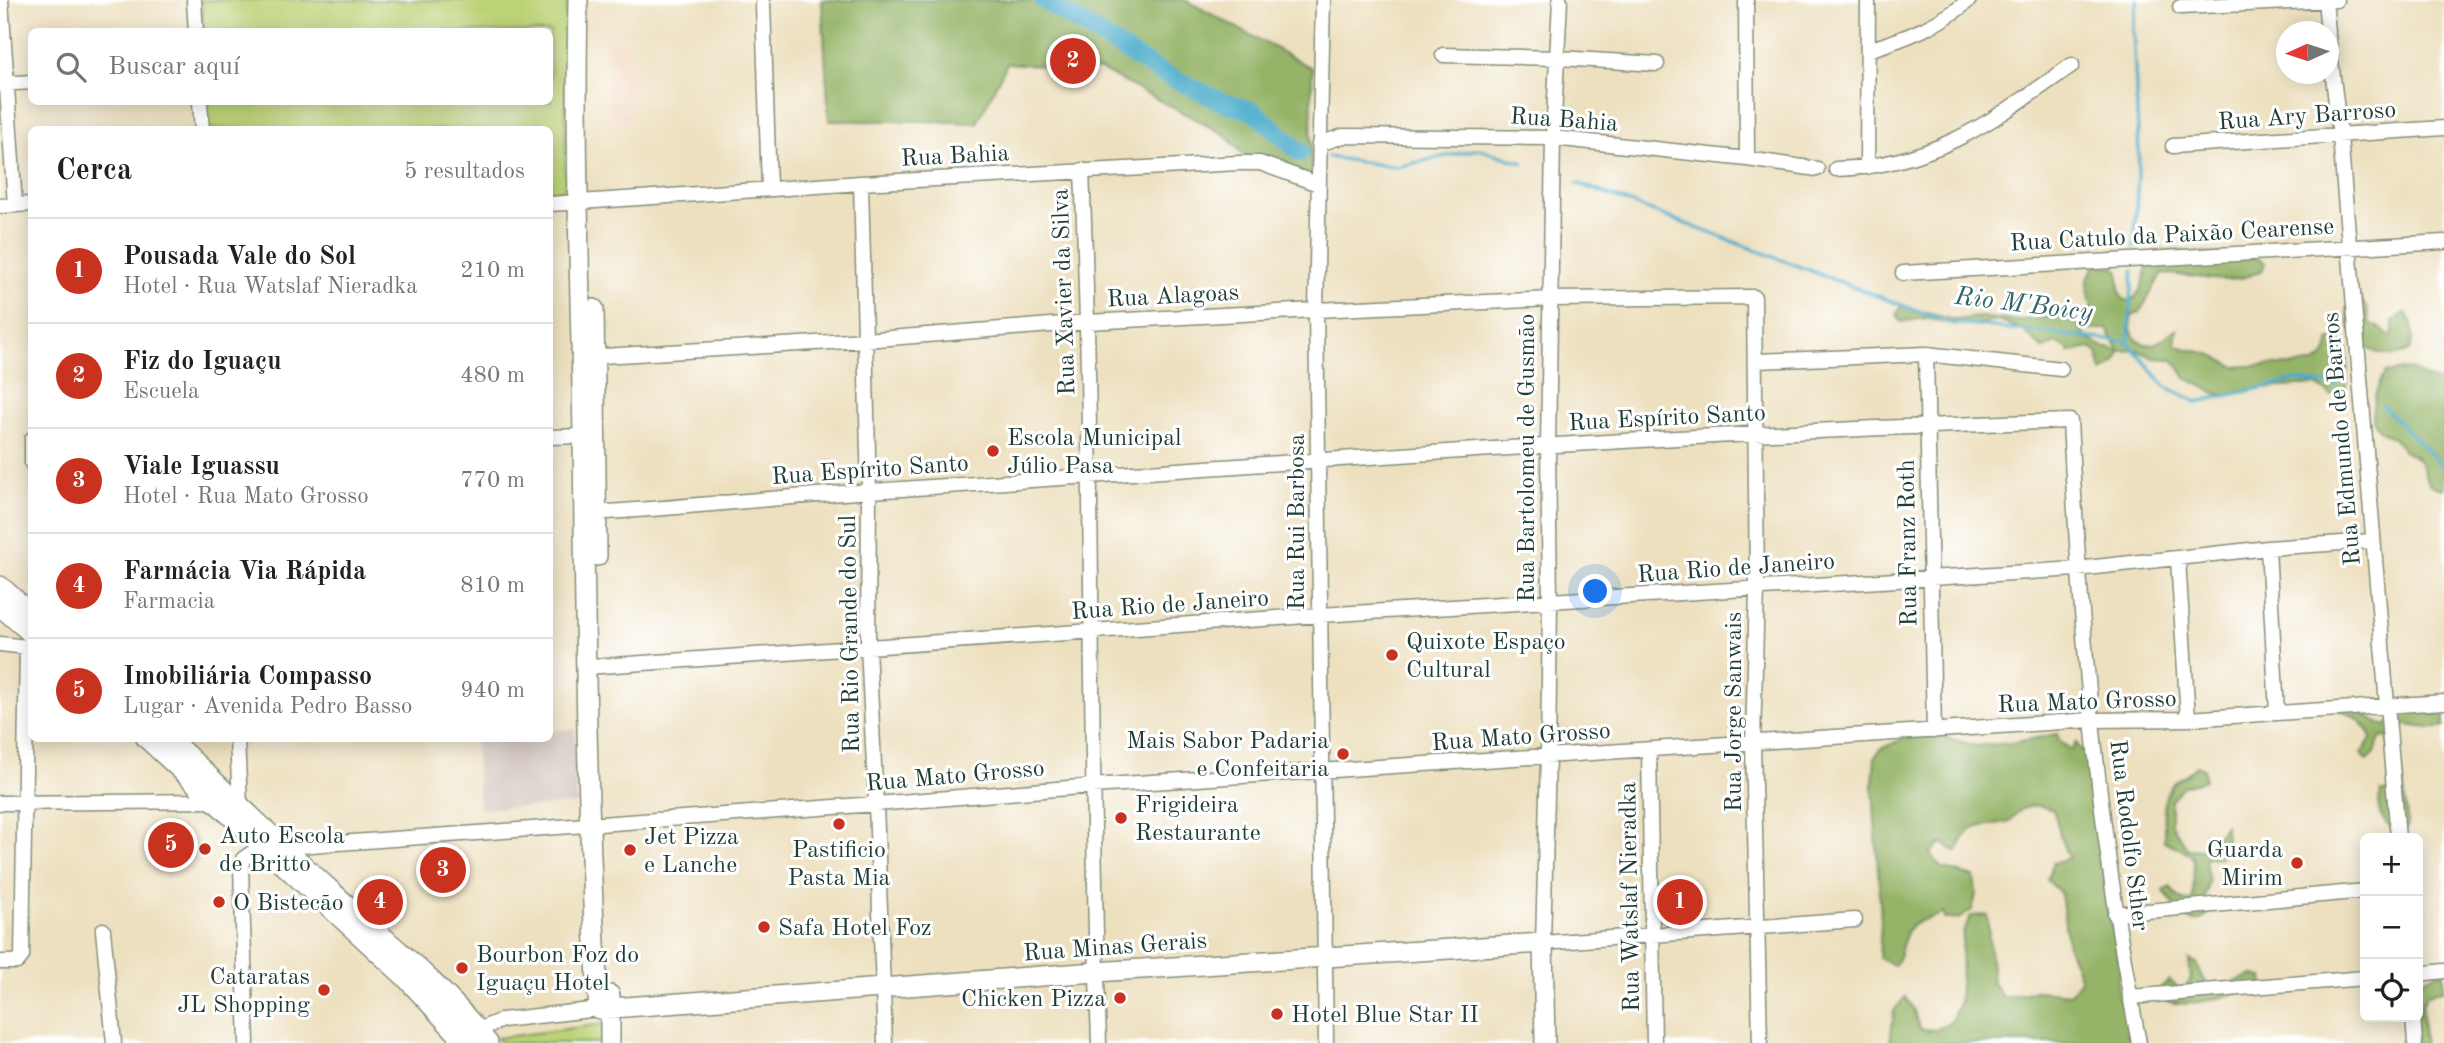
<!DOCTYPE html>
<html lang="es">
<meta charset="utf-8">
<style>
:root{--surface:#fff;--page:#f6f6f6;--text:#202124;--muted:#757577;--line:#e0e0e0;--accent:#c8321e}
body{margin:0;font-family:"Old Standard TT",serif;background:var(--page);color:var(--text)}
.controls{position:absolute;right:21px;bottom:21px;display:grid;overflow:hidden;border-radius:10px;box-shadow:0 4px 18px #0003}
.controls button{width:63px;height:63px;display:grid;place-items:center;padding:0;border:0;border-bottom:2px solid var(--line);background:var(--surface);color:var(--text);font:35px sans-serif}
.compass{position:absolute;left:2276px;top:21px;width:63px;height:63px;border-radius:50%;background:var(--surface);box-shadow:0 4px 18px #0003;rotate:267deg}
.you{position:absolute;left:1596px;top:592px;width:24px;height:24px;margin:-18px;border:5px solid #fff;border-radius:50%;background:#1a73e8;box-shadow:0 0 0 10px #1a73e833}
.badge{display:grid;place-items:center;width:46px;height:46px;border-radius:50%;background:var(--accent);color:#fff;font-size:23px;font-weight:700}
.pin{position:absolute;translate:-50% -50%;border:4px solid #fff;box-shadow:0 2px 7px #0006}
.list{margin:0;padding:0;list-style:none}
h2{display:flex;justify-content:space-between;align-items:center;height:91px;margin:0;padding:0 28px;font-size:30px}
h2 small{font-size:23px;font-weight:400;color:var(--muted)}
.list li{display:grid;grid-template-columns:46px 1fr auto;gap:21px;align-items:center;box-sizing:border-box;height:105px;padding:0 28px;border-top:2px solid var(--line)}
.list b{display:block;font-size:26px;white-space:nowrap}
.list p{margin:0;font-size:23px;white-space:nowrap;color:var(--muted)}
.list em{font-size:23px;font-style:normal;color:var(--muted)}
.icon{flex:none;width:38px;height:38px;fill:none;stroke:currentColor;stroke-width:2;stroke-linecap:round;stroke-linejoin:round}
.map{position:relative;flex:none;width:2444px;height:1043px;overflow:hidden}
.search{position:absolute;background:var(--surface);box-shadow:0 4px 18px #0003;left:28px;top:28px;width:525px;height:77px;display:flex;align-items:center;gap:18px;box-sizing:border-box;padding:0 24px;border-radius:10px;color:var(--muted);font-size:26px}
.panel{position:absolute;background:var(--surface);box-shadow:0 4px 18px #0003;left:28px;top:126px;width:525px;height:616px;border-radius:10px}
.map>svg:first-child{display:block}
</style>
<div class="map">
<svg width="2444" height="1043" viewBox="0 0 2444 1043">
<rect width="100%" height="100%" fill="#fff"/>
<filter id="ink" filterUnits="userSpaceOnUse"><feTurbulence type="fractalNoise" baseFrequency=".0143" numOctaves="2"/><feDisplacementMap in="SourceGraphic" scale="14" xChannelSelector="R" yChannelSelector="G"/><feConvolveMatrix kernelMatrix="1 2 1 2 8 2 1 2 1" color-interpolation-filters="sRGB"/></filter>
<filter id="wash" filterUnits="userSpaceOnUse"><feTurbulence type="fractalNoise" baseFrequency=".00686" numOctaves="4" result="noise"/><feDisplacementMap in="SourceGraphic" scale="28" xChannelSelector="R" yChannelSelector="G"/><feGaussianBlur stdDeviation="1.57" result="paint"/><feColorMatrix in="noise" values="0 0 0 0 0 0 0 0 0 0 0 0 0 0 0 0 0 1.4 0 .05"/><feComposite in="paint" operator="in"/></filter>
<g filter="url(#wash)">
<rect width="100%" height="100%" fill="#ede0bf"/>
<path fill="#f2d5be" d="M629,43L631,121L608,122L605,44Z"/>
<path fill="#cfc1ba" d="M575,729L577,804L479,809L475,739L550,738V730Z"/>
<path fill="#bcd276" stroke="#6e8855" stroke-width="2" d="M201,0H567L565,190L550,191V130L208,129L207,102H550V32L203,31Z
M604,1024V1043H501L497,1038Z"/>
<path fill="#95b467" stroke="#5a784e" stroke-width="2" d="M822,0H1185L1312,68L1311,175L1245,156L1224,134L1101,70L1007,63L977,123L925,121H829Z
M2169,250L2258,258L2265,263L2262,271L2239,279L2222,280L2169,274L2161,275L2140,312L2132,316C2126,337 2144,353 2163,339C2169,335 2170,332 2177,329L2175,345C2187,350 2203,351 2215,356C2223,360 2228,365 2236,367C2248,366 2259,365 2271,365C2293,364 2329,373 2329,340H2339L2346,345L2348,361L2346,387L2339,393L2331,395L2316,385L2263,388L2226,395L2217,394L2186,378L2178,365L2172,359L2154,358L2137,350L2120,351L2116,362L2102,372L2098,354L2091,348L2069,352L2068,348L2057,343L2042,348L2023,330L1999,321L1972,325H1955L1926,318L1901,322L1897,314L1901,306L1954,320L1979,317L2017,321L2062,315L2077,324L2088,339L2103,347L2119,351L2107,329H2090L2085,321L2092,305C2086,291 2085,276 2097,264L2114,267L2119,272V290L2122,298L2130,302C2142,291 2146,279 2147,262L2161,252Z
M2359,297L2367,307L2369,323L2380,328L2389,336L2393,334V321L2405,312C2415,324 2415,337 2409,351C2387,362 2362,350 2351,330C2347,323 2348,314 2347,307Z
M2411,369L2426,378L2444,383V489C2419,485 2430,475 2418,460C2414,454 2409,455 2404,451C2400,448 2398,442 2394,439C2388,434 2380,432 2376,426C2367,411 2378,386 2385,373Z
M2334,701L2343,703L2385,726C2391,723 2393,718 2398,715C2410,708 2431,715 2444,715V727C2431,731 2417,725 2403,725L2397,732L2407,816L2408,825L2404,832C2384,829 2373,811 2382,792H2390L2389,737L2380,738L2375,753L2367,761L2361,754L2372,738C2364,717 2345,712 2326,704Z
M2057,734L2060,742L2072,750L2076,742L2081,750L2090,749L2108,912L2121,969L2118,980V997L2131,1024L2135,1043H1890L1894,1011L1905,997L1914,1011L1919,1029L1936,1030L1951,1021L1959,1004L1963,932L1971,916L1987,915L1993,983L2003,998L2036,991L2070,994L2081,979L2068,947L2061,893L2047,880L2053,863L2069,858C2059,841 2060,827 2053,810C2033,802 2023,804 2010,821C1980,829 1970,819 1957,852L1941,843L1930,853L1942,868L1974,877L1976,894L1972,910L1958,919H1944V913C1935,918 1926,918 1918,922C1899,931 1905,952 1894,966L1879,958L1881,922L1873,784L1875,757L1880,749L1905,738L1941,736L1976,746L2010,743Z
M2196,766L2204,768L2205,780L2183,786L2171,801V823L2188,849L2201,850L2209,848L2225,825C2226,837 2227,847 2220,858L2207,857L2205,861L2209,881L2204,898L2207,914C2193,935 2173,904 2164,891L2170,887C2176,894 2179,901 2190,901L2193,899L2194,860L2189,853L2164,841V837C2165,819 2159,797 2174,783C2181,777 2189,774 2196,766Z
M2189,960L2197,963L2202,978L2208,985L2227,984L2254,975L2263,977L2264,985C2242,991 2191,1009 2170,1002C2164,1000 2161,996 2157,991L2169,980L2178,988L2186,986L2191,978Z
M2444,971V990C2411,991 2425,1021 2424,1043H2416L2404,1017H2418V989L2422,980Z"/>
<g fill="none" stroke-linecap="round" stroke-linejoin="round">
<path stroke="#4bacca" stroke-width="3.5" d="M1328,157L1396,167L1479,149L1523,163
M1577,183L1947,322L2128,342L2165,386L2197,402L2297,380L2336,386
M2134,247L2139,154L2133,27L2137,0
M2128,342L2133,271
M2383,406L2444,468"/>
<path stroke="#4bacca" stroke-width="19" d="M1043,0L1160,72L1224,103L1253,111L1300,152"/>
</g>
</g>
<g filter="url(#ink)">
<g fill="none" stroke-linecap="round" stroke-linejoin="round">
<defs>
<path id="minor" d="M1,0L15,205
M194,0L196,32
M1323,0L1316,310L1326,1043
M1560,0L1553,138L1548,446L1550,602L1548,757L1543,943L1855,920
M1746,0L1747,159
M2325,0L2328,32
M763,4L769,188
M2180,7L2336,0
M2328,35L2340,136L2398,838
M1868,50C1904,39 1941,25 1969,0
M1443,55L1559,58L1657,64
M0,84L32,82
M200,102L202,130
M1319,144L1343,136L1553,138L1747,159L1817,169
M2173,146L2444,128
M1867,167L1868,0
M1836,169C1935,166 1995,119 2072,65
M1082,170C1094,461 1089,752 1099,1043
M861,183L869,491L868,647L876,804L885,1043
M550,204L861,183L1239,163H1260L1318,184
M0,206L32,204
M1903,273L2444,242
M1926,354L1934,731
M586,357L865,340L1088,322L1316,310L1551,299L1754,297L1757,588L1753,744L1760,1043
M1755,361L1926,354L2061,369
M550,437L583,436
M32,439V464
M590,513C684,508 778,497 872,491C1271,464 1670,433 2070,421C2080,629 2099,838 2139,1043
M2268,548L2277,713
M2178,559L2188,719
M0,644L27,647
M587,667L1320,615L2077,569L2268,548L2372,541
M237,738L240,805
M1649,750L1654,1043
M0,803L214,801
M2115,914L2365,891
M103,930L114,1043
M0,962H17L22,956L27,647L32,640
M2418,974L2444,971
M2130,997L2365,978
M2413,1017L2415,1043
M478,1030L502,1020L599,1009
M247,1043L241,868L243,859L253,852L283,847L876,804L1092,786L2092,720L2188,719L2444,702"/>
<path id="major" d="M578,0C575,144 580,289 583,433C585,625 586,818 599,1009L1096,972L1543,943L1545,1043
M594,309L597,556
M0,586L32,614
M0,606L32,634
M146,738L406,978L466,1043
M169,738C225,791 279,844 336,895C387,941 446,988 488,1043
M610,1043V995"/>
</defs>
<use href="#minor" stroke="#868e7a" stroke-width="17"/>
<use href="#major" stroke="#868e7a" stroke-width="22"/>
<use href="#minor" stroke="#fff" stroke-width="14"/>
<use href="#major" stroke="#fff" stroke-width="19"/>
</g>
</g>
<g fill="#c8321e" stroke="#fff" stroke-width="2.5">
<circle cx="993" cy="451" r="7"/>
<circle cx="1392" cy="655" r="7"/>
<circle cx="1343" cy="754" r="7"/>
<circle cx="1121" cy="818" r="7"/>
<circle cx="839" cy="824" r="7"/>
<circle cx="205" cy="849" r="7"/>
<circle cx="630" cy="850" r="7"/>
<circle cx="2297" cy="863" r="7"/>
<circle cx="219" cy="902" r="7"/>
<circle cx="764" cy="927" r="7"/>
<circle cx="462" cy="968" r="7"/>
<circle cx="324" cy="990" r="7"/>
<circle cx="1120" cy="998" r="7"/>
<circle cx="1277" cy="1014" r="7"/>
</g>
<g text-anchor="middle" stroke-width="6" stroke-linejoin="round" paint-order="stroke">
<g font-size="24" fill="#1f3d34" stroke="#fff">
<text transform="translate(2307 115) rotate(-4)" y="8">Rua Ary Barroso</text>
<text transform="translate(1564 119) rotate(4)" y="8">Rua Bahia</text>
<text transform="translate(955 155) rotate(-3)" y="8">Rua Bahia</text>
<text transform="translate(2172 234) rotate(-3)" y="8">Rua Catulo da Paixão Cearense</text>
<text transform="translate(1063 292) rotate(-92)" y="8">Rua Xavier da Silva</text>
<text transform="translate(1173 295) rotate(-3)" y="8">Rua Alagoas</text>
<text transform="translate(1667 417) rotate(-3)" y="8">Rua Espírito Santo</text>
<text transform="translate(2341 439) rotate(-95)" y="8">Rua Edmundo de Barros</text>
<text transform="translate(1526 458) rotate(-90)" y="8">Rua Bartolomeu de Gusmão</text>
<text transform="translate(870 469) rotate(-4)" y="8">Rua Espírito Santo</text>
<text transform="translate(1296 522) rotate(-90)" y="8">Rua Rui Barbosa</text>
<text transform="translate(1907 543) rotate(-91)" y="8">Rua Franz Roth</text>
<text transform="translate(1736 567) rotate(-4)" y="8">Rua Rio de Janeiro</text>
<text transform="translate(1170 604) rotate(-4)" y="8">Rua Rio de Janeiro</text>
<text transform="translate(849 634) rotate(-91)" y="8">Rua Rio Grande do Sul</text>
<text transform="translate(2087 701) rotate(-2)" y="8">Rua Mato Grosso</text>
<text transform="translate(1733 712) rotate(-90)" y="8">Rua Jorge Sanwais</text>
<text transform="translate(1521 736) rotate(-4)" y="8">Rua Mato Grosso</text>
<text transform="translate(955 775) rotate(-5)" y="8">Rua Mato Grosso</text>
<text transform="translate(2130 835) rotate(83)" y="8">Rua Rodolfo Sther</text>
<text transform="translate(1629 897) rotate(-91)" y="8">Rua Watslaf Nieradka</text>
<text transform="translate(1115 946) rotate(-4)" y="8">Rua Minas Gerais</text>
</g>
<g font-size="24" fill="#1f3d34" stroke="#fff" text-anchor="start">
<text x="1007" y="445">Escola Municipal<tspan x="1007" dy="28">Júlio Pasa</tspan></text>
<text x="1406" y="649">Quixote Espaço<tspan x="1406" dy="28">Cultural</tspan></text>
<text x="1329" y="748" text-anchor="end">Mais Sabor Padaria<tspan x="1329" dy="28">e Confeitaria</tspan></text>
<text x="1135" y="812">Frigideira<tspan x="1135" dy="28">Restaurante</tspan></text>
<text x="219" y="843">Auto Escola<tspan x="219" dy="28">de Britto</tspan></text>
<text x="644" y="844">Jet Pizza<tspan x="644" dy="28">e Lanche</tspan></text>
<text x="839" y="857" text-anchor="middle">Pastificio<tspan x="839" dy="28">Pasta Mia</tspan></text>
<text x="2283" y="857" text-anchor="end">Guarda<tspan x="2283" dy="28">Mirim</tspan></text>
<text x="233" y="910">O Bistecão</text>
<text x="778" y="935">Safa Hotel Foz</text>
<text x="476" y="962">Bourbon Foz do<tspan x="476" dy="28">Iguaçu Hotel</tspan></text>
<text x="310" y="984" text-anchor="end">Cataratas<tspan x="310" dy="28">JL Shopping</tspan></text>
<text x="1106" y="1006" text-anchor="end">Chicken Pizza</text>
<text x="1291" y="1022">Hotel Blue Star II</text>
</g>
<g font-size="26" font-style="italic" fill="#2e6468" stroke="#fff">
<text transform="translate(2024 303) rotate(7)" y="9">Rio M'Boicy</text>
</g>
</g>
</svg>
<div class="controls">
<button>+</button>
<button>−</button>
<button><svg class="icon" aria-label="locate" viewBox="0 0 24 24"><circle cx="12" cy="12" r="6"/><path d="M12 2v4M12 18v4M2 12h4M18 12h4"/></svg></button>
</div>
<svg class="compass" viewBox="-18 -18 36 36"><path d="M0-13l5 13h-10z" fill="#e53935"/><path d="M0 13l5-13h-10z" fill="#757577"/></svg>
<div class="you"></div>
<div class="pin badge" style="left:1680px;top:902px">1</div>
<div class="pin badge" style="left:1073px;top:61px">2</div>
<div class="pin badge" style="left:443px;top:870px">3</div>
<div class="pin badge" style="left:380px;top:902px">4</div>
<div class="pin badge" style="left:171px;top:845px">5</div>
<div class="search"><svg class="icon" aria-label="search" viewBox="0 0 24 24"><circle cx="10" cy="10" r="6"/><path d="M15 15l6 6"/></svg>Buscar aquí</div>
<section class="panel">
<h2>Cerca<small>5 resultados</small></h2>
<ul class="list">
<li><span class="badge">1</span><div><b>Pousada Vale do Sol</b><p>Hotel · Rua Watslaf Nieradka</p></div><em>210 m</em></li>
<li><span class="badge">2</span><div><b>Fiz do Iguaçu</b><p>Escuela</p></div><em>480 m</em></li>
<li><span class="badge">3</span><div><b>Viale Iguassu</b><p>Hotel · Rua Mato Grosso</p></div><em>770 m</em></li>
<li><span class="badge">4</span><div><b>Farmácia Via Rápida</b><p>Farmacia</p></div><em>810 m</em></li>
<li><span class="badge">5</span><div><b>Imobiliária Compasso</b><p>Lugar · Avenida Pedro Basso</p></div><em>940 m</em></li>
</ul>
</section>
</div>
